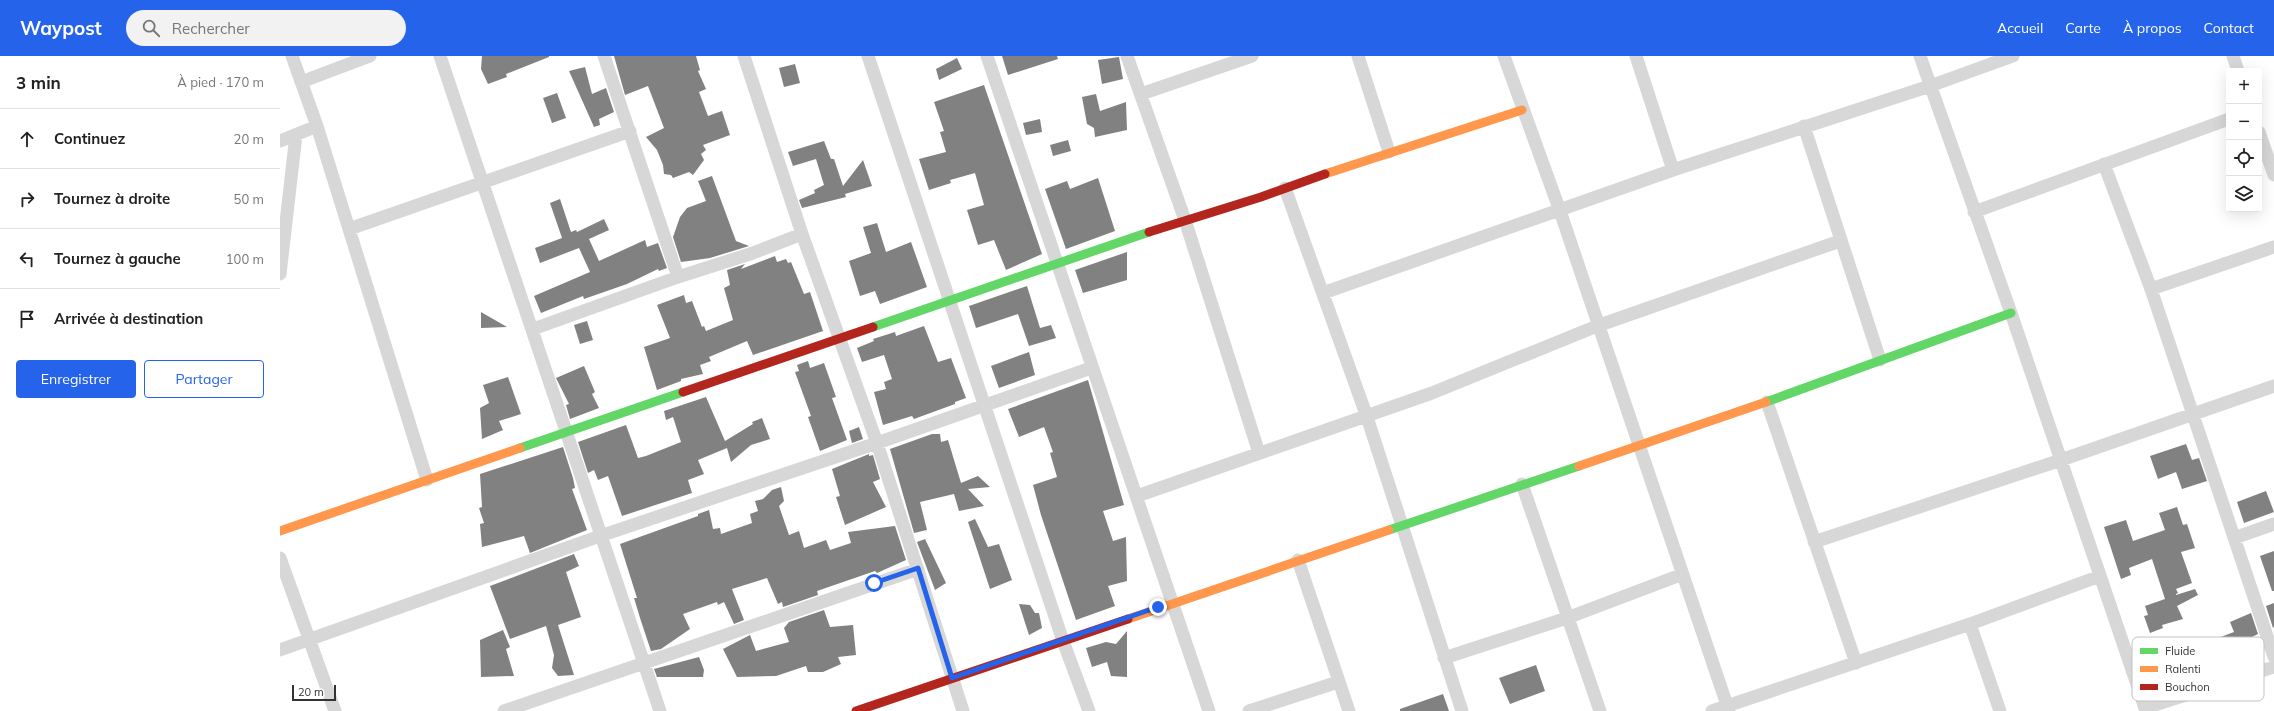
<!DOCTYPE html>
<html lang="fr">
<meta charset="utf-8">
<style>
:root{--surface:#fff;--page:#f2f2f2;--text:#222;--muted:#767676;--line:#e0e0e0;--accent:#2563eb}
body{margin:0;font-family:Mulish,sans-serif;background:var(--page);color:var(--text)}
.controls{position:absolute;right:12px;top:12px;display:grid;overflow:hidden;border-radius:4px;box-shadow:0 4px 16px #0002}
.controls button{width:36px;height:36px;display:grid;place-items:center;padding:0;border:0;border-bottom:1px solid var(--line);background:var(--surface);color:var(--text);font:20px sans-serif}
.scale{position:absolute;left:12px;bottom:10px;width:44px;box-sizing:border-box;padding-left:4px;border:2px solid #333;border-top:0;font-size:11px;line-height:14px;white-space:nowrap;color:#333;-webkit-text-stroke:3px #fff;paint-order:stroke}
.stop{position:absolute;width:12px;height:12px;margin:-9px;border:3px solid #2563eb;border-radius:50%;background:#fff}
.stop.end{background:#2563eb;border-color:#fff;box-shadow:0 1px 4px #0008}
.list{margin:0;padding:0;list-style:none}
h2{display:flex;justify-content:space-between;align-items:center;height:52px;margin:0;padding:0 16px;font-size:17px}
h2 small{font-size:13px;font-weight:400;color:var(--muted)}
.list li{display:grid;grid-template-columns:26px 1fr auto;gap:12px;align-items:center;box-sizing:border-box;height:60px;padding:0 16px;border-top:1px solid var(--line)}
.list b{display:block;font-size:15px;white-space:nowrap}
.list em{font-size:13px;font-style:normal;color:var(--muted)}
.actions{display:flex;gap:8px;padding:12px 16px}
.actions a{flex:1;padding:9px 0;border:1px solid var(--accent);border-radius:4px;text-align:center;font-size:14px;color:var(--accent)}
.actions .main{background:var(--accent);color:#fff}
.icon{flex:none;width:22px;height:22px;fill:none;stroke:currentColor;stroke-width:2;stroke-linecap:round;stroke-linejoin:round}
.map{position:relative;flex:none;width:1994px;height:655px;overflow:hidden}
header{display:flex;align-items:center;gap:24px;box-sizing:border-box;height:56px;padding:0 20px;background:var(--accent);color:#fff}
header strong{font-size:19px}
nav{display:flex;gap:22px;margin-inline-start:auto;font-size:14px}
.search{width:280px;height:36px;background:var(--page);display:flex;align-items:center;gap:10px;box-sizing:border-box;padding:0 14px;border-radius:22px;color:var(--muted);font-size:15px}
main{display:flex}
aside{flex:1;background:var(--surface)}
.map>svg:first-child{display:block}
</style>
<header>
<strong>Waypost</strong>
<div class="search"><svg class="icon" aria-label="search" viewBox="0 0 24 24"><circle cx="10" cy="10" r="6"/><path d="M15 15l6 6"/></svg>Rechercher</div>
<nav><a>Accueil</a><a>Carte</a><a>À propos</a><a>Contact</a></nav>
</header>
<main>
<aside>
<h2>3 min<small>À pied · 170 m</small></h2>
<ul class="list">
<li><svg class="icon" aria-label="ahead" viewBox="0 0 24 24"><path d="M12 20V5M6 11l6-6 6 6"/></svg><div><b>Continuez</b></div><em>20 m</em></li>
<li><svg class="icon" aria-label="right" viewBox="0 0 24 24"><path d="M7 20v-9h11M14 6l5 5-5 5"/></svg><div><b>Tournez à droite</b></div><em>50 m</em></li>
<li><svg class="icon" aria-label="left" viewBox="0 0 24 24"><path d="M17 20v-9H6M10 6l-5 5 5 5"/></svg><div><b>Tournez à gauche</b></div><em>100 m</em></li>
<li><svg class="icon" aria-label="arrive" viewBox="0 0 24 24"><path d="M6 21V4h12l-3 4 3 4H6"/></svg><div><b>Arrivée à destination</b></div></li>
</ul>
<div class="actions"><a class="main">Enregistrer</a><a>Partager</a></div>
</aside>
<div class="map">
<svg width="1994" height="655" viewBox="0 0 1994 655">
<rect width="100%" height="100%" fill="#fff"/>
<path fill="#818181" d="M202,0H269V1L226,18L227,21L208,28L201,13Z
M334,0H416L420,14L418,15L426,33L419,36L428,60L442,55L450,79L423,89L426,94L421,98L424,104L413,119L409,116L393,122L391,119L384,118L383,109L377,94L366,81L384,72L368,30L345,39Z
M722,0H777L778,3L728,19Z
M839,1L843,23L822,28L818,4Z
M677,2L682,13L659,24L656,13Z
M515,8L520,27L504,31L499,12Z
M305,11L312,38L326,32L334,56L319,63L320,69L314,71L289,15Z
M704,29L762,198L726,214L714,184L698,189L687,154L704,149L695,117L670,124L671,127L649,134L639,103L666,96L660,76L664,75L654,46Z
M277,37L286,62L272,67L263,42Z
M816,38L820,55L846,46L847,74L815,81L814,72L807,68L802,41Z
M760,63L762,76L746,79L743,67Z
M788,84L791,95L773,100L770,89Z
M544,85L551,103H554L563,130L583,104L592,130L565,138L566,141L522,152L519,144L535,137L534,134L544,129L536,103L513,110L508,96Z
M432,120L456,185L469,190L430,202L401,206L393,181L400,161L407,152L426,145L418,125Z
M818,122L835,175L786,193L765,133L787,125L790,133Z
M280,143L291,176L296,174L297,176L324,163L329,174L309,183L319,205L365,184L367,191L378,187L387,212L379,215L378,213L347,228L304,243L303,240L261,257L254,240L310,216L299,192L260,207L255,192L282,182L270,147Z
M597,167L606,196L631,186L647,231L600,248L595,235L580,240L569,205L591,197L583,171Z
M847,196V224L803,237L795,214Z
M495,200L497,206L506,203L508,207L511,206L524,238L530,236L543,275L473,299L467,285L429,301L431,305L420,309L423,318L401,323V325L377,334L364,291L390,282L377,249L404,239L406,247L412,245L422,271L424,270L426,275L453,264L444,232L450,229L447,214L465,208L461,213Z
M747,230L760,272L771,269L776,282L749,290L738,258L696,272L689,250Z
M201,256L227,271L201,272Z
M307,265L313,284L300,288L294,269Z
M644,270L658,306L671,302L686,342L675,346V348L634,363L632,360L603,369L594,336L606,333L604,326L612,323L604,299L582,306L577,292L594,285L593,283L615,276L616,280Z
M749,296L755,319L719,332L711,310Z
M528,305L530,312L544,307L556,341L552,342L567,384L540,395L528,361L531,360L515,316L519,315L517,309Z
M304,310L315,336L312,338L319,352L290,363L286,349L289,348L276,322Z
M228,321L241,358L219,365L223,374L202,383L200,352L209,347L203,329Z
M808,324L844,449L823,455L833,485L846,481L847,525L828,530L835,550L796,564L761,459L753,429L777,421L770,397L773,396L764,371L739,381L728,353Z
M426,341L445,385L473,368L472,366L482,362L490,383L471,389L451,406L447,392L418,404L424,418L408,424L412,437L342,460L328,420L318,424L314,414L308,417L298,386L346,369L358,402L366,400L401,386L393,361L386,364L384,355Z
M579,371L583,383L572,387L569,375Z
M652,378H660L661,386L668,384L681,427L698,420L710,431L688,433L704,450L679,455L674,438L640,446L647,474L634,477L610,393Z
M1906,388L1912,404L1919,402L1927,425L1902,433L1896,416L1878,423L1870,400Z
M283,391L293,422L295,432L292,433L307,474L250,497L244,480L202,491L200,468L204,467L199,452L202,451L200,418Z
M589,398V400L593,399L600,423L593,426L606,451L565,469L556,441L560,440L552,413Z
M501,431L504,445L499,450L509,479L519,475L524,492L546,484L550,494L571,487L568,476L615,470L626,504L597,517L595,515L537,535L538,539L503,551L502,546L498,548L487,522L452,533L464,564L454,568L444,546L438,549L437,546L403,558L410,573L381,593L371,595L361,565L354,542H357L340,488L418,460V458L429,454L433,473L440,472L441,478L472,467L470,458L478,455L475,445L483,443L492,434Z
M1986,435L1994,456L1964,467L1957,446Z
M1897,451L1903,469L1907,468L1915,492L1901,496L1912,527L1896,533L1898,537L1896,538V539L1915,533L1918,539L1897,550L1903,563L1882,569L1883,572L1870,577L1864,560L1868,559L1865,550L1885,543L1872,503L1849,512L1851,519L1841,523L1824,471L1846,464L1853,485L1885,474L1879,457Z
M695,463L708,491L719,488L732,524L710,533L688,466Z
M645,483L666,527L655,534L637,486Z
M1994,495V535H1992L1980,500Z
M294,498L299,510L286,516L301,561L278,569L294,619L278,620L272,612L274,599L266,570L230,583L210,530Z
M1994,547V571L1993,572L1986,550Z
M739,548L750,549L755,557H759L762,572L749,579Z
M544,554L550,571L573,569L576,599L558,601L561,608L543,616H528L526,610L496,620L457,621L443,593L470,579L476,595L509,586L504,572L509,566Z
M1971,557L1978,578L1970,582L1974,591L1961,595L1967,609L1944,617L1939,605L1946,602L1938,582L1954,576L1950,566Z
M223,574L230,591L226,593L234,620L201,621L200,584Z
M847,575V621L831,620L827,606L812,611L806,592L826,586L836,588Z
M419,601L424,614L423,621H377L374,613Z
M1256,609L1265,635L1230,648L1219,622Z
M1163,638L1169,655H1120V653Z"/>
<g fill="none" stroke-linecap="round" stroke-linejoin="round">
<path stroke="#d7d7d7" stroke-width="13" d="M12,0L37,70L147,424
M160,0L380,655
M324,0L398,221
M464,0L522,178L597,387L683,655
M588,0L783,585L809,655
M707,0L929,655
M847,0L905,164L979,397
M1078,0L1109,96
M1224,0L1280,155L1449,655
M1356,0L1393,114
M1640,0L1731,257L1866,655
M1953,0L1958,15
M21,26L90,0
M861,38L972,0
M1524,70L1600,304
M1979,76L1994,119
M0,85L37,70
M1824,108L1871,233L1994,601
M1005,132L1087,361L1182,655
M1694,156L1949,63
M69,173L350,75
M0,218L16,79
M1871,233L1994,191
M1043,237L1393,114L1650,30L1733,0
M253,273L398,221L473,197L522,178
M1487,346L1576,607
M1242,428L1320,655
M857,440L1152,337L1317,270L1560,185
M1954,482L1994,468
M1534,486L1781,404L1994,330
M0,502L55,655
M1018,504L1069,655
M1690,568L1720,655
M0,594L320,480L597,387L811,312
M1164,602L1287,562L1403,518
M1865,652L1994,611
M224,655L638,513
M969,655L1058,626
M1432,655L1690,568L1820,520"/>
<path stroke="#63d668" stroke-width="9" d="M593,271L869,176
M1486,346L1731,257
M240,392L403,336
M1109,474L1299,410"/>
<path stroke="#ff974d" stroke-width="9" d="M1045,118L1242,54
M1299,410L1486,346
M0,475L240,392
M848,563L1109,474"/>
<path stroke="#b3261e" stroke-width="9" d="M869,176L981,141L1045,118
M403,336L593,271
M576,655L848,563"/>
</g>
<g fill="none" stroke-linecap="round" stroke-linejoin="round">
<path stroke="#2563eb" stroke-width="5" d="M594,527L638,512L672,622L878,551"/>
</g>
<rect x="1852" y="581" width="132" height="64" rx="6" fill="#fff" stroke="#c2c2c2" stroke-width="1"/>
<rect x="1860" y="592" width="18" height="6" fill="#63d668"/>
<rect x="1860" y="610" width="18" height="6" fill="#ff974d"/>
<rect x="1860" y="628" width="18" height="6" fill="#b3261e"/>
<g font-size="11" fill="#333">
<text x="1885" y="599">Fluide</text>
<text x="1885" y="617">Ralenti</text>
<text x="1885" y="635">Bouchon</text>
</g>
</svg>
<div class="controls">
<button>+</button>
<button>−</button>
<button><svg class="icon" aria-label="locate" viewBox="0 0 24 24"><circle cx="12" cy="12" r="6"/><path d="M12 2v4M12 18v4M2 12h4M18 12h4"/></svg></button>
<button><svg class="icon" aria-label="layers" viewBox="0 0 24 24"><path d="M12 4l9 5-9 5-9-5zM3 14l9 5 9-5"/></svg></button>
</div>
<div class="scale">20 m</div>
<div class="stop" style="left:594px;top:527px"></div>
<div class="stop end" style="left:878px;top:551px"></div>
</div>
</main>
